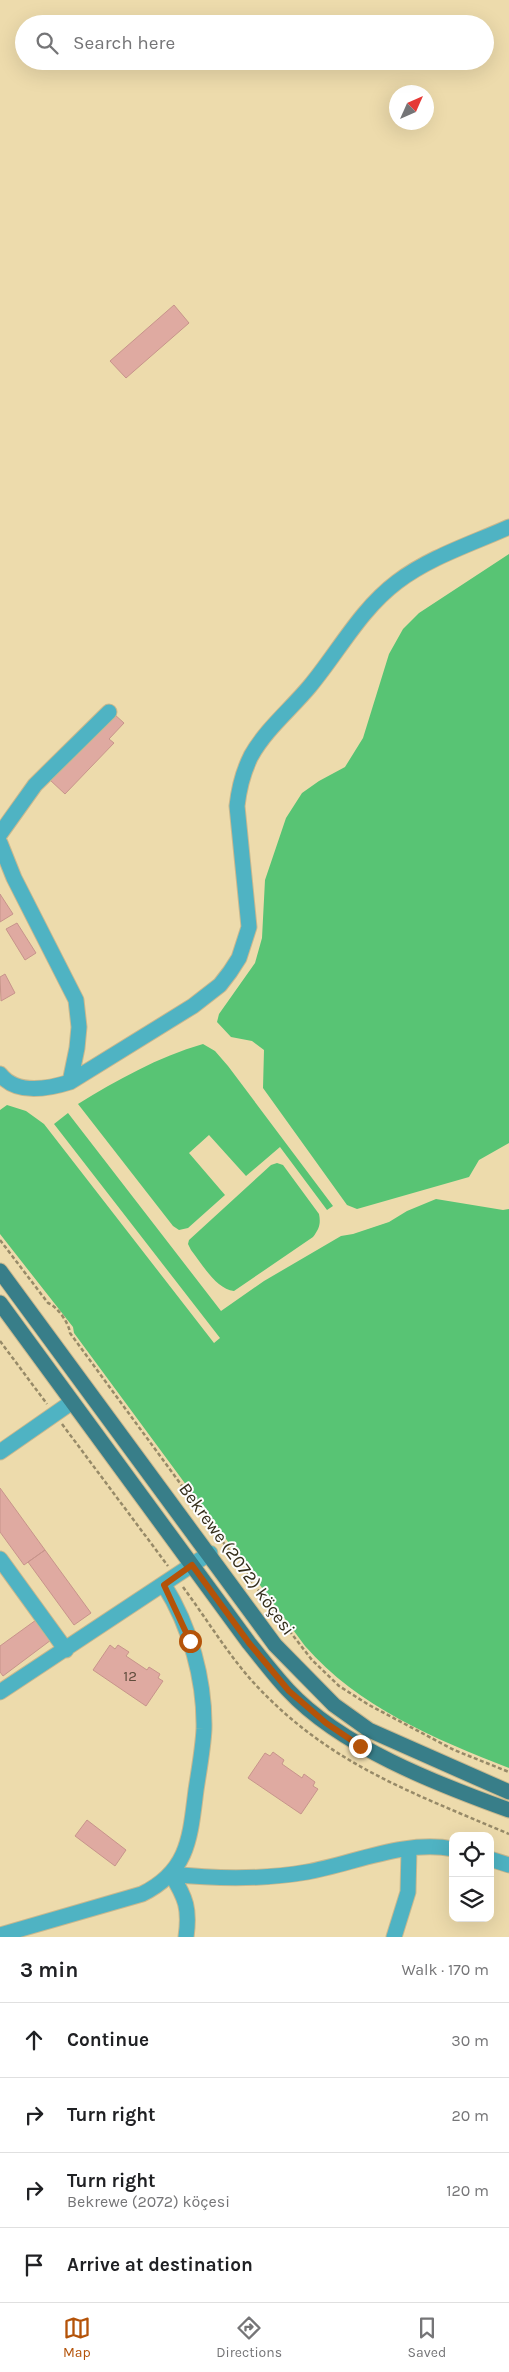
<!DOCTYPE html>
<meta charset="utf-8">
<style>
:root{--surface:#fff;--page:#f6f6f6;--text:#202124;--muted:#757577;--line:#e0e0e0;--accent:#b45309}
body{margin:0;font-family:Karla,sans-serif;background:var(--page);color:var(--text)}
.controls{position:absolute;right:15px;bottom:15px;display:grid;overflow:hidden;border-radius:10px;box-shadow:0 5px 20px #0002}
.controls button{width:45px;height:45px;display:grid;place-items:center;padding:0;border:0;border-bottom:1px solid var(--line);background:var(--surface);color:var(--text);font:25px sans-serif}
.compass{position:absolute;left:389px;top:85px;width:45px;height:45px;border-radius:50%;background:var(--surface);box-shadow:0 5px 20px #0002;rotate:45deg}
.stop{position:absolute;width:15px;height:15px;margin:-11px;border:4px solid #b45309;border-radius:50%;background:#fff}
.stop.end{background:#b45309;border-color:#fff;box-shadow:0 1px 5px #0008}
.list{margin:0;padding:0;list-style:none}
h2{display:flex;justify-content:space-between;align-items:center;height:65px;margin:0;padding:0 20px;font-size:21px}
h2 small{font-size:16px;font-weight:400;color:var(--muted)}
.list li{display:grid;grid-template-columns:32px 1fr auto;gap:15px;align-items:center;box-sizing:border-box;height:75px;padding:0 20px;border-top:1px solid var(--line)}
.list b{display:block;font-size:19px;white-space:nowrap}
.list p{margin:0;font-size:16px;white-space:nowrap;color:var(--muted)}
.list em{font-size:16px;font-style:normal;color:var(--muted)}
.icon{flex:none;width:28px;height:28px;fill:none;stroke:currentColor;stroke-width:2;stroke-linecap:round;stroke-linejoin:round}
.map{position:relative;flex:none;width:509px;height:1937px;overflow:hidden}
.search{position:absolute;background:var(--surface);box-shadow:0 5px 20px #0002;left:15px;right:15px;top:15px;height:55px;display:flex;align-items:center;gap:12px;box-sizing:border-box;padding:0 18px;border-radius:28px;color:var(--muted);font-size:19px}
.sheet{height:365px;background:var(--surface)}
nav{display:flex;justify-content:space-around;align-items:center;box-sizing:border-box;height:70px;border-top:1px solid var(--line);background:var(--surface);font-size:14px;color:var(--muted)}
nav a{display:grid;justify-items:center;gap:2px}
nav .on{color:var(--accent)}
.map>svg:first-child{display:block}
</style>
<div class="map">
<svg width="509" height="1937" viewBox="0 0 509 1937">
<rect width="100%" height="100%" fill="#eddbac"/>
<path fill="#58c474" d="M509,554V1143L479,1160L469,1177L357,1209L347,1205L263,1088L264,1050L252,1041L231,1037L217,1022L219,1014L255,963L262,938L265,880L286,818L302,793L319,781L345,767L363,738L389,654L403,629L419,613Z
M203,1044L215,1051L228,1066L333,1206L327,1210L280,1147L246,1176L209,1135L189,1153L225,1195L188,1228L179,1230L173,1226L78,1104C117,1080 158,1057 203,1044Z
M7,1105L26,1111L44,1124L214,1343L220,1338L54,1124L68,1113L221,1311L264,1281L341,1236L353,1234L389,1222L407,1211L436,1199L503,1210L509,1209V1768C435,1739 358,1707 305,1646L74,1333L73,1327L0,1234V1110Z
M277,1163L283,1165L319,1214C321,1224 319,1229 313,1237L234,1291C216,1289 202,1264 191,1250L188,1244L189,1240L271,1165Z"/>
<path fill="#dfaaa1" stroke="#c7948b" d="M174,305L189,323L126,378L110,361Z
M114,714L124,723L109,739L114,743L65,794L50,780Z
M0,894L13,914L0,922Z
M17,923L36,953L25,960L6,929Z
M5,974L15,993L1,1001L0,977Z
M0,1488L45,1550L24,1565L0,1532Z
M45,1550L91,1613L74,1625L28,1562Z
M36,1620L51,1640L3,1676L0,1672V1646Z
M110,1645L115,1649L118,1645L129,1652L126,1656L147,1670L149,1667L160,1674L158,1678L163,1681L146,1706L93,1670Z
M273,1752L284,1760L282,1764L302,1778L304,1774L315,1782L313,1786L318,1789L301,1814L248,1778L265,1753L270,1756Z
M87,1820L126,1850L115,1866L75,1836Z"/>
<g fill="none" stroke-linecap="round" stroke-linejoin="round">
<defs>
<path id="minor" d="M0,834L35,785L109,712
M0,843L14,878L76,1000L79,1027L77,1048L70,1082
M0,1074C16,1095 48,1089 70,1082L193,1006L220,985L230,972L239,958L249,927L237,806C239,788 243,772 251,756C266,729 291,709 310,686C339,651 360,610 397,582C430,557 471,544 509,527
M0,1452L72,1402
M0,1559L66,1650
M0,1692L210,1553
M490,1859L509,1865
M171,1874C217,1879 261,1880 307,1872C352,1864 407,1839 453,1849
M171,1874C186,1898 190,1909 186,1937
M0,1935L142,1894C189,1871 190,1837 196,1790C199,1770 203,1749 204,1729C205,1680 190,1626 164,1585
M394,1937L408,1892L409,1849"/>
<path id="major" d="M0,1271L275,1645L334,1705L369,1730L509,1792
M0,1303L249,1643C262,1659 274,1675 288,1690C341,1747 437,1784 509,1810"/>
</defs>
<use href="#minor" stroke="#c8b88f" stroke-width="17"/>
<use href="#major" stroke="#c8b88f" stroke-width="17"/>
<path stroke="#978a68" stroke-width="2.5" stroke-dasharray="4 2.5" stroke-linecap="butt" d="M0,1240L48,1303C57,1306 69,1323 70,1333L267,1602L312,1660L339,1686L369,1705L454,1750L509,1772
M0,1341L47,1404
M62,1424L168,1566
M183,1587C206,1618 227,1653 253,1682C328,1764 411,1792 509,1834"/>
<use href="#minor" stroke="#4fb3c3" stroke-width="15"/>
<use href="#major" stroke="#387e89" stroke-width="15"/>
</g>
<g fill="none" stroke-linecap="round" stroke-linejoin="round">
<path stroke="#b45309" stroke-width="6" d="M190,1641L164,1585L192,1565L249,1643L289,1691L326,1723L360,1746"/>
</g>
<g text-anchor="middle" stroke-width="4" stroke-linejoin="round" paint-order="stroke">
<g font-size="15" fill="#5f4c3c">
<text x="130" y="1681">12</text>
</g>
<g font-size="18" fill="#342d1a" stroke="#fdfdfd">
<text transform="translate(237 1559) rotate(54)" y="6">Bekrewe (2072) köçesi</text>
</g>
</g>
</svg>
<div class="controls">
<button><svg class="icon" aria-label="locate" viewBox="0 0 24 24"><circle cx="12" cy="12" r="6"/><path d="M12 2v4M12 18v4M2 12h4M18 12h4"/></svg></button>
<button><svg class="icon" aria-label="layers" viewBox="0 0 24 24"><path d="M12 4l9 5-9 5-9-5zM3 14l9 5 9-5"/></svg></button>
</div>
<svg class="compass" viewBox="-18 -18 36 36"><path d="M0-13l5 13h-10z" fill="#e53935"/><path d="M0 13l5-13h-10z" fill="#757577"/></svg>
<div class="stop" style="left:190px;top:1641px"></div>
<div class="stop end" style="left:360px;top:1746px"></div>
<div class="search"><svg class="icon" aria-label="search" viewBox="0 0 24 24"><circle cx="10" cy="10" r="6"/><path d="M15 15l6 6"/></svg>Search here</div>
</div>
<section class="sheet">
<h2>3 min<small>Walk · 170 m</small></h2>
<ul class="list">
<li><svg class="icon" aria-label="ahead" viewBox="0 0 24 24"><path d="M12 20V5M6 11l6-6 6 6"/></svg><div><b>Continue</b></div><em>30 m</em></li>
<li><svg class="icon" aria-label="right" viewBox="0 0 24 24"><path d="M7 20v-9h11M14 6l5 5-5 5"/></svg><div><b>Turn right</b></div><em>20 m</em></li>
<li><svg class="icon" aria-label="right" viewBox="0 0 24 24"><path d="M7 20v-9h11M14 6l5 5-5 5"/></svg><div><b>Turn right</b><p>Bekrewe (2072) köçesi</p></div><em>120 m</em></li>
<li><svg class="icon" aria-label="arrive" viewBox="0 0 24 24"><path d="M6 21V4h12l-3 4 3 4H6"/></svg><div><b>Arrive at destination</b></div></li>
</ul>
</section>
<nav>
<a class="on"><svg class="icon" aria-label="map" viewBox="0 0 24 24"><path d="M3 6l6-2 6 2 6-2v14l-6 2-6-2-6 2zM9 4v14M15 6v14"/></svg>Map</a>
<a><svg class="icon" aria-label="directions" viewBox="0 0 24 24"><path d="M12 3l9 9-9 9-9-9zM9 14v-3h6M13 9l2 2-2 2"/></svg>Directions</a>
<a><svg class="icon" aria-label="saved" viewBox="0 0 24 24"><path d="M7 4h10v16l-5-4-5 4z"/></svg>Saved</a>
</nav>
